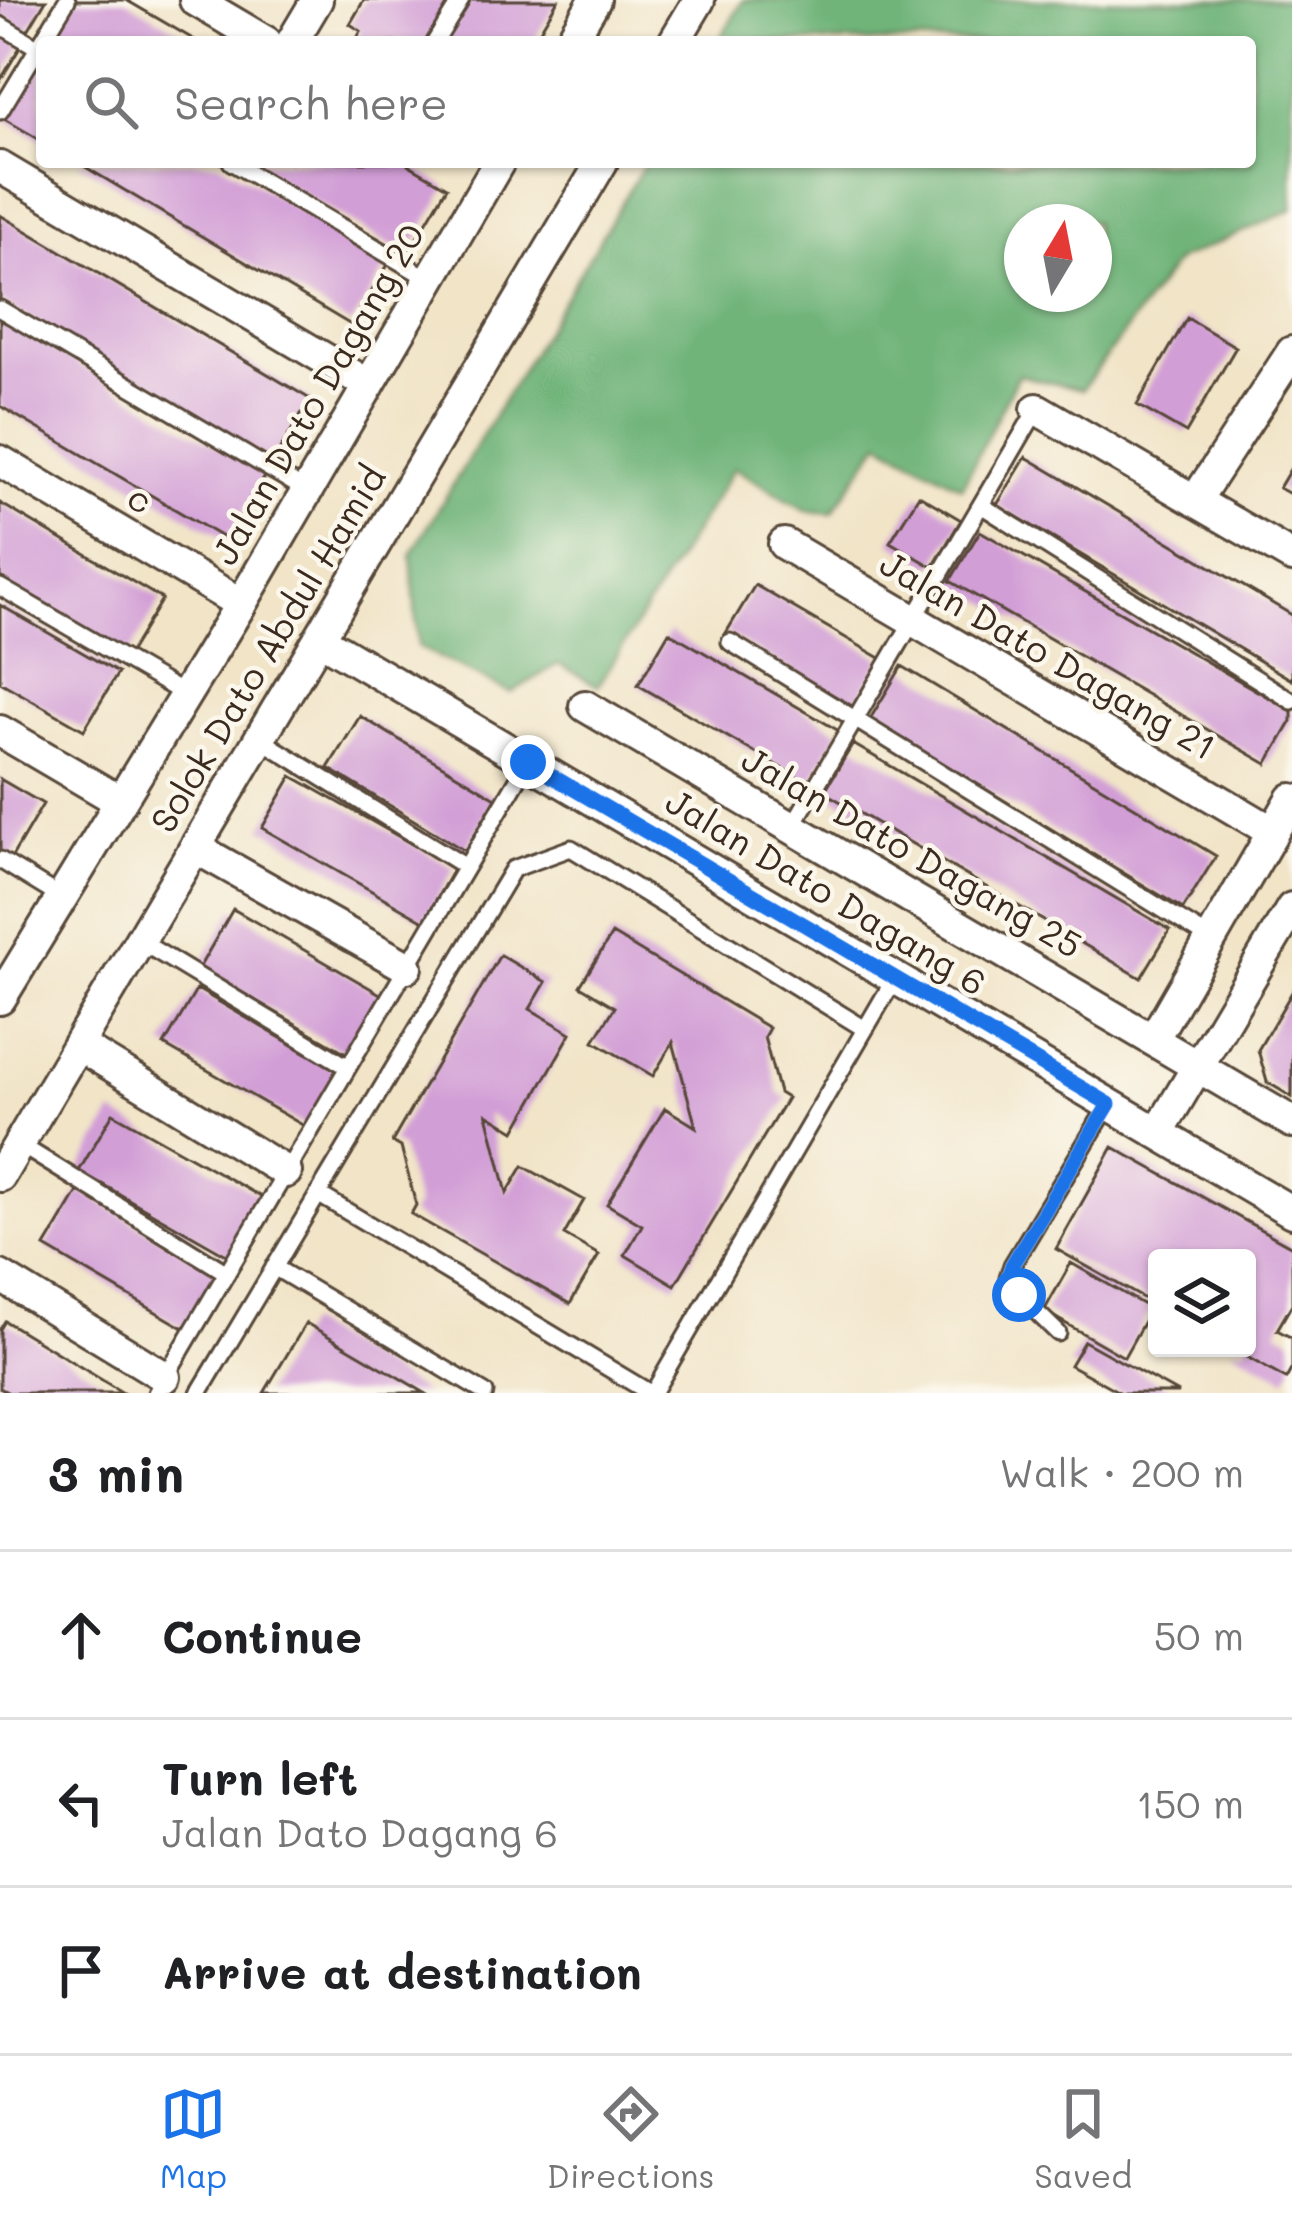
<!DOCTYPE html>
<meta charset="utf-8">
<style>
:root{--surface:#fff;--page:#f6f6f6;--text:#202124;--muted:#757577;--line:#e0e0e0;--accent:#1a73e8}
body{margin:0;font-family:Mali,sans-serif;background:var(--page);color:var(--text)}
.controls{position:absolute;right:36px;bottom:36px;display:grid;overflow:hidden;border-radius:12px;box-shadow:0 3px 9px #0004}
.controls button{width:108px;height:108px;display:grid;place-items:center;padding:0;border:0;border-bottom:3px solid var(--line);background:var(--surface);color:var(--text);font:60px sans-serif}
.compass{position:absolute;left:1004px;top:204px;width:108px;height:108px;border-radius:50%;background:var(--surface);box-shadow:0 3px 9px #0004;rotate:10deg}
.stop{position:absolute;width:36px;height:36px;margin:-27px;border:9px solid #1a73e8;border-radius:50%;background:#fff}
.stop.end{background:#1a73e8;border-color:#fff;box-shadow:0 3px 12px #0008}
.list{margin:0;padding:0;list-style:none}
h2{display:flex;justify-content:space-between;align-items:center;height:156px;margin:0;padding:0 48px;font-size:51px}
h2 small{font-size:39px;font-weight:400;color:var(--muted)}
.list li{display:grid;grid-template-columns:78px 1fr auto;gap:36px;align-items:center;box-sizing:border-box;height:168px;padding:0 48px;border-top:3px solid var(--line)}
.list b{display:block;font-size:45px;white-space:nowrap}
.list p{margin:0;font-size:39px;white-space:nowrap;color:var(--muted)}
.list em{font-size:39px;font-style:normal;color:var(--muted)}
.icon{flex:none;width:66px;height:66px;fill:none;stroke:currentColor;stroke-width:2;stroke-linecap:round;stroke-linejoin:round}
.map{position:relative;flex:none;width:1292px;height:1393px;overflow:hidden}
.search{position:absolute;background:var(--surface);box-shadow:0 3px 9px #0004;left:36px;right:36px;top:36px;height:132px;display:flex;align-items:center;gap:30px;box-sizing:border-box;padding:0 42px;border-radius:12px;color:var(--muted);font-size:45px}
.sheet{height:660px;background:var(--surface)}
nav{display:flex;justify-content:space-around;align-items:center;box-sizing:border-box;height:168px;border-top:3px solid var(--line);background:var(--surface);font-size:33px;color:var(--muted)}
nav a{display:grid;justify-items:center;gap:6px}
nav .on{color:var(--accent)}
.map>svg:first-child{display:block}
</style>
<div class="map">
<svg width="1292" height="1393" viewBox="0 0 1292 1393">
<rect width="100%" height="100%" fill="#fbf7ec"/>
<filter id="ink" filterUnits="userSpaceOnUse"><feTurbulence type="fractalNoise" baseFrequency=".00833" numOctaves="2"/><feDisplacementMap in="SourceGraphic" scale="24" xChannelSelector="R" yChannelSelector="G"/><feConvolveMatrix kernelMatrix="1 2 1 2 8 2 1 2 1" color-interpolation-filters="sRGB"/></filter>
<filter id="wash" filterUnits="userSpaceOnUse"><feTurbulence type="fractalNoise" baseFrequency=".004" numOctaves="4" result="noise"/><feDisplacementMap in="SourceGraphic" scale="48" xChannelSelector="R" yChannelSelector="G"/><feGaussianBlur stdDeviation="2.7" result="paint"/><feColorMatrix in="noise" values="0 0 0 0 0 0 0 0 0 0 0 0 0 0 0 0 0 1.4 0 .05"/><feComposite in="paint" operator="in"/></filter>
<g filter="url(#wash)">
<rect width="100%" height="100%" fill="#f1e4c7"/>
<path fill="#6fb479" stroke="#556f4c" stroke-width="3" fill-rule="evenodd" d="M743,0H1292V210L1176,261L1082,390L1018,375L962,487L880,442L832,513L807,511L734,468L598,686L558,664L511,693L418,647L411,555L646,162H1250V42H718ZM1022,222H1094V294H1022Z"/>
<g id="blocks">
<path fill="#d29ed6" d="M0,0H46L27,32L0,15Z
M76,0H126L198,42H51Z
M364,0H452L427,42H355L361,31L350,24Z
M470,0H558L533,42H445Z
M0,32L22,44L0,81Z
M42,55V141L4,119Z
M77,162H219L389,263L351,325Z
M248,162H404L447,187L407,255Z
M0,215L310,399L272,463L0,301Z
M1187,318L1236,347L1186,433L1137,405Z
M0,319L266,475L227,540L0,406Z
M1026,457L1292,615V680L997,505Z
M1292,466V495L1279,488Z
M919,495L961,520L933,567L890,542Z
M0,503L162,599L127,657L0,582Z
M980,531L1292,711V721L1267,764L950,581Z
M755,585L882,659L854,707L726,633Z
M0,605L118,673L84,730L0,682Z
M669,632L839,731L809,784L638,685Z
M902,666L1216,856L1183,909L870,719Z
M360,716L496,798L465,851L328,768Z
M853,744L1170,930L1141,978L824,792Z
M292,776L454,868L424,921L262,828Z
M0,779L43,804L10,860L0,854Z
M233,909L382,995L348,1054L199,968Z
M612,934L769,1028L764,1037L779,1093L787,1098L675,1285L625,1255L642,1225L607,1204L665,1108L696,1127L673,1042L653,1076L594,1041L615,1007L580,986Z
M500,955L546,982L530,1009L571,1033L515,1131L487,1114L507,1193L523,1166L584,1200L564,1235L599,1255L570,1304L411,1214L416,1205L401,1147L392,1142Z
M197,989L339,1072L306,1127L164,1045Z
M1292,992V1097L1267,1082L1258,1050Z
M113,1113L263,1198L230,1257L79,1171Z
M1113,1147L1292,1247V1304L1277,1330L1292,1338V1368L1286,1379L1231,1348H1247V1258H1157V1306L1056,1249Z
M79,1190L221,1273L187,1330L45,1247Z
M1071,1263L1151,1309L1124,1357L1044,1311Z
M5,1321L97,1377L123,1393H9L0,1388V1329Z
M306,1323L425,1393H264Z
M1084,1341L1178,1393H1121L1070,1365Z"/>
</g>
</g>
<g filter="url(#ink)">
<use href="#blocks" fill-opacity="0" stroke="#564637" stroke-width="3"/>
<g fill="none" stroke-linecap="round" stroke-linejoin="round">
<defs>
<path id="lane" d="M0,25L42,50
M435,42L461,0
M0,111L67,0
M231,162L431,280
M0,309L307,491
M981,505L1292,701
M0,587L186,695
M730,642L1211,939
M260,739L466,867
M792,827L1037,409
M0,860L62,898
M140,941L348,1067
M19,1144L227,1273
M318,1194L650,1393
M274,1267L485,1393
M1058,1333L1019,1295L1008,1277L1012,1265L1109,1104
M156,1393L528,762
M199,1393L513,869L571,848L865,1029
M653,1393L895,978"/>
<path id="street" d="M195,0L266,42
M292,42L317,0
M570,42L595,0
M674,42L699,0
M0,167L369,385
M1037,409L1292,557
M0,461L241,604
M1195,501L1292,352
M784,544L1273,832
M320,639L1292,1212
M585,706L1292,1122
M0,731L121,802
M196,848L407,967
M0,999L241,604L499,162
M1154,1038L1292,799
M78,1045L286,1172
M1158,1133L1292,908
M0,1176L602,162
M0,1276L165,1377"/>
</defs>
<use href="#lane" stroke="#564637" stroke-width="21"/>
<use href="#street" stroke="#564637" stroke-width="36"/>
<use href="#lane" stroke="#fff" stroke-width="15"/>
<use href="#street" stroke="#fff" stroke-width="30"/>
</g>
</g>
<g fill="none" stroke-linecap="round" stroke-linejoin="round" filter="url(#ink)">
<path stroke="#1a73e8" stroke-width="15" d="M528,762L1109,1104L1012,1265L1008,1277L1019,1295"/>
</g>
<g text-anchor="middle" stroke-width="9" stroke-linejoin="round" paint-order="stroke">
<g font-size="36" fill="#3b2a1e" stroke="#fbf7ec">
<text transform="translate(318 394) rotate(-60)" y="13">Jalan Dato Dagang 20</text>
<text transform="translate(140 499) rotate(31)" y="13">c</text>
<text transform="translate(268 649) rotate(-59)" y="13">Solok Dato Abdul Hamid</text>
<text transform="translate(1048 655) rotate(30)" y="13">Jalan Dato Dagang 21</text>
<text transform="translate(912 852) rotate(30)" y="13">Jalan Dato Dagang 25</text>
<text transform="translate(826 892) rotate(31)" y="13">Jalan Dato Dagang 6</text>
</g>
</g>
</svg>
<div class="controls">
<button><svg class="icon" aria-label="layers" viewBox="0 0 24 24"><path d="M12 4l9 5-9 5-9-5zM3 14l9 5 9-5"/></svg></button>
</div>
<svg class="compass" viewBox="-18 -18 36 36"><path d="M0-13l5 13h-10z" fill="#e53935"/><path d="M0 13l5-13h-10z" fill="#757577"/></svg>
<div class="stop" style="left:1019px;top:1295px"></div>
<div class="stop end" style="left:528px;top:762px"></div>
<div class="search"><svg class="icon" aria-label="search" viewBox="0 0 24 24"><circle cx="10" cy="10" r="6"/><path d="M15 15l6 6"/></svg>Search here</div>
</div>
<section class="sheet">
<h2>3 min<small>Walk · 200 m</small></h2>
<ul class="list">
<li><svg class="icon" aria-label="ahead" viewBox="0 0 24 24"><path d="M12 20V5M6 11l6-6 6 6"/></svg><div><b>Continue</b></div><em>50 m</em></li>
<li><svg class="icon" aria-label="left" viewBox="0 0 24 24"><path d="M17 20v-9H6M10 6l-5 5 5 5"/></svg><div><b>Turn left</b><p>Jalan Dato Dagang 6</p></div><em>150 m</em></li>
<li><svg class="icon" aria-label="arrive" viewBox="0 0 24 24"><path d="M6 21V4h12l-3 4 3 4H6"/></svg><div><b>Arrive at destination</b></div></li>
</ul>
</section>
<nav>
<a class="on"><svg class="icon" aria-label="map" viewBox="0 0 24 24"><path d="M3 6l6-2 6 2 6-2v14l-6 2-6-2-6 2zM9 4v14M15 6v14"/></svg>Map</a>
<a><svg class="icon" aria-label="directions" viewBox="0 0 24 24"><path d="M12 3l9 9-9 9-9-9zM9 14v-3h6M13 9l2 2-2 2"/></svg>Directions</a>
<a><svg class="icon" aria-label="saved" viewBox="0 0 24 24"><path d="M7 4h10v16l-5-4-5 4z"/></svg>Saved</a>
</nav>
